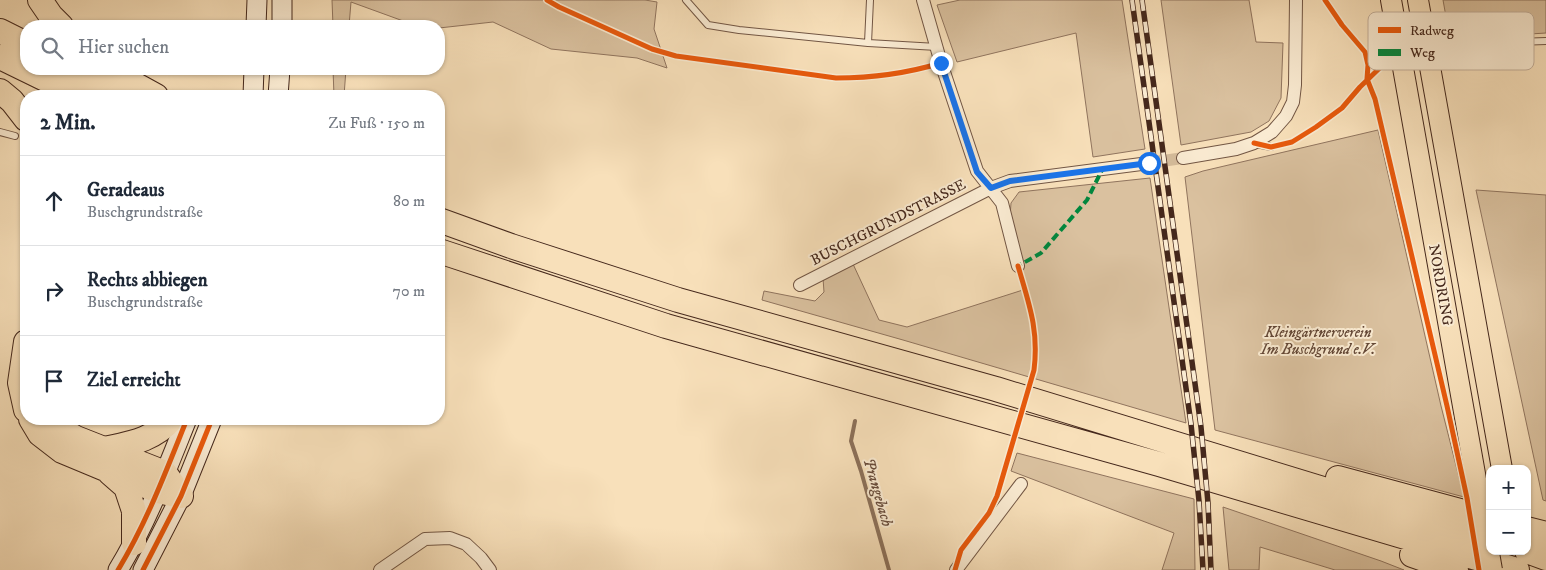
<!DOCTYPE html>
<html lang="de">
<meta charset="utf-8">
<style>
:root{--surface:#fff;--page:#f6f6f7;--text:#1f2937;--muted:#747a83;--line:#e0e1e3}
body{margin:0;font-family:"IM FELL DW Pica",serif;background:var(--page);color:var(--text)}
.controls{position:absolute;right:15px;bottom:15px;display:grid;overflow:hidden;border-radius:10px;box-shadow:0 1px 4px #0004}
.controls button{width:45px;height:45px;display:grid;place-items:center;padding:0;border:0;border-bottom:1px solid var(--line);background:var(--surface);color:var(--text);font:25px sans-serif}
.stop{position:absolute;width:15px;height:15px;margin:-11px;border:4px solid #1a73e8;border-radius:50%;background:#fff}
.stop.end{background:#1a73e8;border-color:#fff;box-shadow:0 1px 5px #0008}
.list{margin:0;padding:0;list-style:none}
h2{display:flex;justify-content:space-between;align-items:center;height:65px;margin:0;padding:0 20px;font-size:21px}
h2 small{font-size:16px;font-weight:400;color:var(--muted)}
.list li{display:grid;grid-template-columns:32px 1fr auto;gap:15px;align-items:center;box-sizing:border-box;height:90px;padding:0 20px;border-top:1px solid var(--line)}
.list b{display:block;font-size:19px;white-space:nowrap}
.list p{margin:0;font-size:16px;white-space:nowrap;color:var(--muted)}
.list em{font-size:16px;font-style:normal;color:var(--muted)}
.icon{flex:none;width:28px;height:28px;fill:none;stroke:currentColor;stroke-width:2;stroke-linecap:round;stroke-linejoin:round}
.map{position:relative;flex:none;width:1546px;height:570px;overflow:hidden}
.search{position:absolute;background:var(--surface);box-shadow:0 1px 4px #0004;left:20px;top:20px;width:425px;height:55px;display:flex;align-items:center;gap:12px;box-sizing:border-box;padding:0 18px;border-radius:20px;color:var(--muted);font-size:19px}
.panel{position:absolute;background:var(--surface);box-shadow:0 1px 4px #0004;left:20px;top:90px;width:425px;height:335px;border-radius:20px}
.map>svg:first-child{display:block}
</style>
<div class="map">
<svg width="1546" height="570" viewBox="0 0 1546 570">
<rect width="100%" height="100%" fill="#f8e0ba"/>
<filter id="stains"><feTurbulence type="fractalNoise" baseFrequency=".004" numOctaves="4"/><feColorMatrix values="0 0 0 0 .2 0 0 0 0 .09 0 0 0 0 .02 0 0 0 .5 -.17"/></filter>
<radialGradient id="worn" r=".72"><stop offset=".6" stop-color="#630" stop-opacity="0"/><stop offset="1" stop-color="#630" stop-opacity=".3"/></radialGradient>
<path fill="#dac19f" stroke="#90745e" d="M332,0H645L657,2L654,29L667,68L637,58L551,49L493,22L439,28V26H417L351,2L349,26H333Z
M960,0H1122L1145,149L1093,157L1076,33L957,62L937,5Z
M1161,0H1249L1256,42L1283,43L1281,98L1269,121L1251,132L1181,145Z
M1443,0H1546V33L1450,39Z
M333,69H346L344,96H334Z
M1378,130L1441,406L1464,497L1215,430L1185,177L1203,171Z
M1150,178L1186,423L903,340L762,300L764,291L815,301L824,292L823,278L853,264L879,320L907,327L1026,289L1010,217L1011,203L1019,192Z
M1476,190L1546,195V501L1543,500Z
M1017,453L1194,499L1195,570H1162L1174,533L1011,471Z
M1223,507L1381,561L1404,570H1335L1260,547L1259,570H1229Z"/>
<g fill="none" stroke-linecap="round" stroke-linejoin="round">
<path stroke="#8c715a" stroke-width="4" d="M855,421L851,441L861,471L889,570"/>
<path stroke="#d4bb9a" stroke-width="12" stroke-dasharray="12 6" stroke-linecap="butt" d="M1149,163L1183,158"/>
<defs>
<path id="lane" d="M686,0L708,25L739,30L868,43L937,47
M868,43L870,0
M1439,49L1465,44L1546,41
M0,132L15,136
M1256,144L1271,147"/>
<path id="street" d="M923,0L941,63L977,171L1002,203L1018,266
M1183,158L1236,149L1254,143L1272,132L1286,116L1293,102L1295,85L1296,0
M800,285L991,188L1010,181L1149,163
M380,570L425,539L450,538L466,544L481,558L490,570
M956,570L1021,484"/>
<path id="secondary" d="M282,0V26
M256,26L257,0
M253,96L254,69
M278,96L280,69
M118,570C147,522 166,471 187,419
M143,570L181,496L212,419"/>
<path id="primary" d="M1391,0L1480,502
M1418,0L1502,469"/>
<path id="highway" d="M40,0L51,16L61,26
M0,31L26,44
M0,57L80,96
M72,69L130,96
M116,74L156,96
M0,91L12,101L26,119
M439,220L511,246L678,300L996,389L1490,540
M439,251L666,326L1159,464L1517,570
M26,342L20,383L26,410
M31,419L40,434L62,451L158,491L181,496
M48,419L53,425L76,438L165,473L181,496
M105,449C132,443 153,440 172,419
M110,473L126,487L134,511V543
M1338,478L1490,519
M1527,529L1546,534
M1527,551L1546,558
M1412,555L1456,570"/>
</defs>
<use href="#lane" stroke="#725644" stroke-width="8"/>
<use href="#street" stroke="#725644" stroke-width="14"/>
<use href="#secondary" stroke="#45281c" stroke-width="21"/>
<use href="#primary" stroke="#45281c" stroke-width="22"/>
<use href="#highway" stroke="#45281c" stroke-width="26"/>
<use href="#lane" stroke="#faebd2" stroke-width="6"/>
<use href="#street" stroke="#faebd2" stroke-width="12"/>
<use href="#secondary" stroke="#faebd2" stroke-width="19"/>
<use href="#primary" stroke="#f8e0ba" stroke-width="20"/>
<use href="#highway" stroke="#f8e0ba" stroke-width="24"/>
<defs>
<path id="rail" d="M1132,0L1191,424L1199,501L1203,570
M1142,0L1201,427L1208,503L1211,570"/>
</defs>
<use href="#rail" stroke="#45281c" stroke-width="5.5"/>
<use href="#rail" stroke="#faebd2" stroke-width="4" stroke-dasharray="11" stroke-linecap="butt"/>
<defs>
<path id="primary-bridge" d="M1480,502L1492,570"/>
</defs>
<use href="#primary-bridge" stroke="#45281c" stroke-width="22" stroke-linecap="butt"/>
<use href="#primary-bridge" stroke="#f8e0ba" stroke-width="20"/>
<path stroke="#00873e" stroke-width="4" stroke-dasharray="8 4" stroke-linecap="butt" d="M1019,270L1018,266L1041,253L1087,200L1102,170"/>
<defs>
<path id="cycleway" d="M547,0L559,7L652,49L676,56L836,78C871,78 908,73 941,63
M1325,0L1342,25L1365,52L1368,65L1367,79L1375,99L1447,406L1467,498L1479,570
M1254,143L1271,147L1292,142L1316,127L1342,108L1360,87L1390,58L1439,49
M118,570C147,522 166,471 187,419
M143,570L181,496L212,419
M955,570L961,550L989,513L997,496L1034,370C1039,330 1029,304 1018,266"/>
</defs>
<use href="#cycleway" stroke="#faebd2" stroke-width="8"/>
<use href="#cycleway" stroke="#e8590c" stroke-width="5"/>
</g>
<g fill="none" stroke-linecap="round" stroke-linejoin="round">
<path stroke="#1a73e8" stroke-width="6" d="M941,63L977,172L991,188L1010,181L1149,163"/>
</g>
<g text-anchor="middle" stroke-width="4" stroke-linejoin="round" paint-order="stroke">
<g font-size="15" fill="#45281c" stroke="#faebd2">
<text transform="translate(888 222) rotate(-27)" y="5">BUSCHGRUNDSTRASSE</text>
<text transform="translate(1441 285) rotate(80)" y="5">NORDRING</text>
</g>
<g font-size="15" font-style="italic" fill="#634736" stroke="#faebd2">
<text x="1318" y="337">Kleingärtnerverein<tspan x="1318" dy="17">Im Buschgrund e.V.</tspan></text>
</g>
<g font-size="16" font-style="italic" fill="#684c3b" stroke="#faebd2">
<text transform="translate(879 492) rotate(74)" y="6">Prangebach</text>
</g>
</g>
<rect x="1368" y="12" width="166" height="58" rx="8" fill="#faebd2" stroke="#c4b09b" stroke-width="1"/>
<rect x="1378" y="27" width="23" height="6" fill="#e8590c"/>
<rect x="1378" y="49" width="23" height="7" fill="#00873e"/>
<g font-size="14" fill="#45281c">
<text x="1410" y="35">Radweg</text>
<text x="1410" y="57">Weg</text>
</g>
<rect width="100%" height="100%" filter="url(#stains)"/>
<rect width="100%" height="100%" fill="url(#worn)"/>
</svg>
<div class="controls">
<button>+</button>
<button>−</button>
</div>
<div class="stop" style="left:1149px;top:163px"></div>
<div class="stop end" style="left:941px;top:63px"></div>
<div class="search"><svg class="icon" aria-label="search" viewBox="0 0 24 24"><circle cx="10" cy="10" r="6"/><path d="M15 15l6 6"/></svg>Hier suchen</div>
<section class="panel">
<h2>2 Min.<small>Zu Fuß · 150 m</small></h2>
<ul class="list">
<li><svg class="icon" aria-label="ahead" viewBox="0 0 24 24"><path d="M12 20V5M6 11l6-6 6 6"/></svg><div><b>Geradeaus</b><p>Buschgrundstraße</p></div><em>80 m</em></li>
<li><svg class="icon" aria-label="right" viewBox="0 0 24 24"><path d="M7 20v-9h11M14 6l5 5-5 5"/></svg><div><b>Rechts abbiegen</b><p>Buschgrundstraße</p></div><em>70 m</em></li>
<li><svg class="icon" aria-label="arrive" viewBox="0 0 24 24"><path d="M6 21V4h12l-3 4 3 4H6"/></svg><div><b>Ziel erreicht</b></div></li>
</ul>
</section>
</div>
